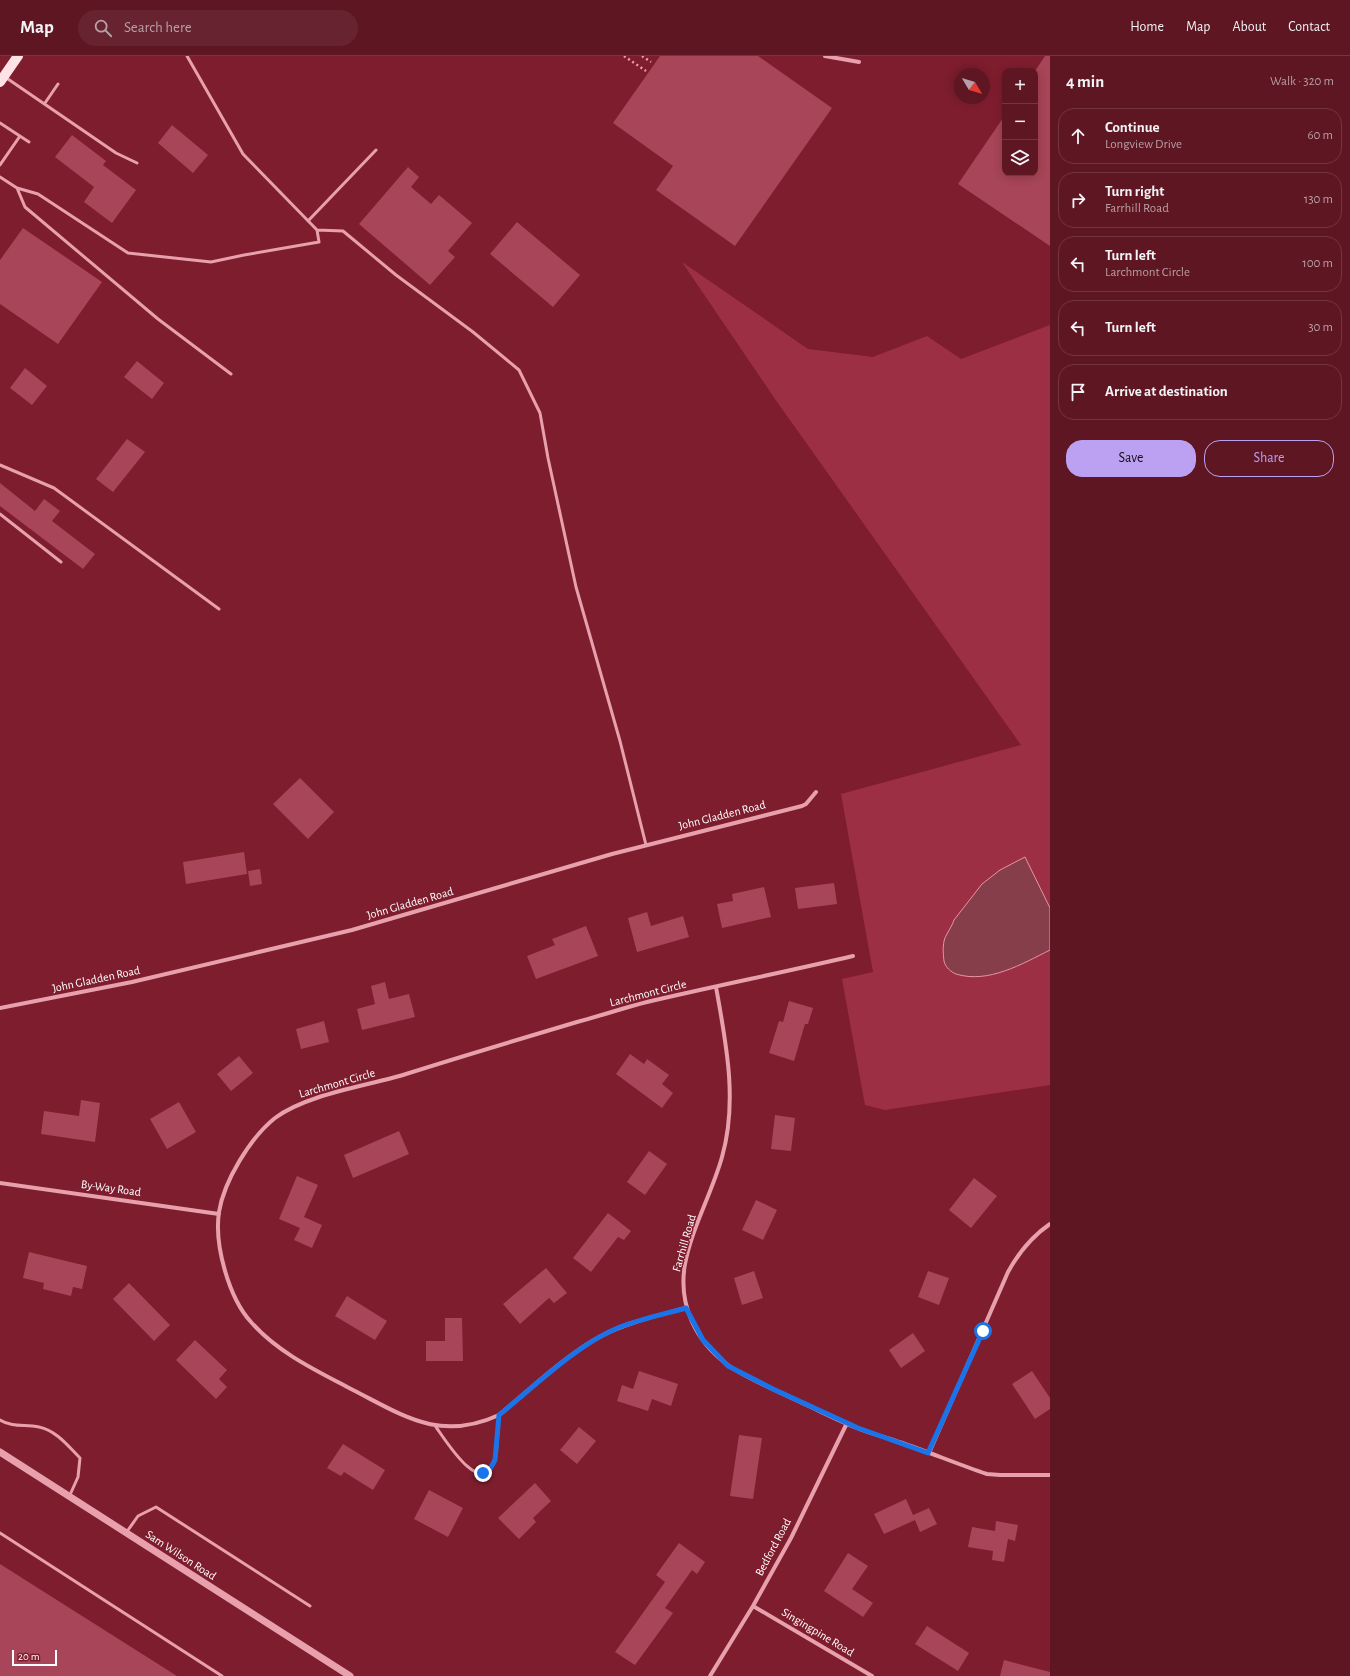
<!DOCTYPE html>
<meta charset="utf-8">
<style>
:root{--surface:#5e1622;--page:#67232f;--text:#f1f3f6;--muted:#b99fa5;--line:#733540;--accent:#bca0f2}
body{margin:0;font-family:"Alegreya Sans",sans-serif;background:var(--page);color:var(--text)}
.controls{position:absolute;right:12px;top:12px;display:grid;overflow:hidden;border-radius:8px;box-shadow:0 2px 10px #0003}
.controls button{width:36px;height:36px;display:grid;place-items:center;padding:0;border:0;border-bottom:1px solid var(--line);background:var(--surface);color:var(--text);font:20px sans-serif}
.compass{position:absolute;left:954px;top:12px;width:36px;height:36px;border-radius:50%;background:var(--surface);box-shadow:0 2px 10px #0003;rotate:128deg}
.scale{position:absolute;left:12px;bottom:10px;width:45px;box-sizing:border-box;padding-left:4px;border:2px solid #fff;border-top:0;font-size:11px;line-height:14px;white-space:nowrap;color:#fff;-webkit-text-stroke:3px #7e1d2e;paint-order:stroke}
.stop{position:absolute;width:12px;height:12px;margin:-9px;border:3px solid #1a73e8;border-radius:50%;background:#fff}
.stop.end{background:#1a73e8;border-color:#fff;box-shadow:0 1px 4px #0008}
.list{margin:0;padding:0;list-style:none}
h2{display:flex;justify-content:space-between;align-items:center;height:52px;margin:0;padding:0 16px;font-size:17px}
h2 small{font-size:13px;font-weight:400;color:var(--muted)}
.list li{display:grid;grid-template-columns:26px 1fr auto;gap:12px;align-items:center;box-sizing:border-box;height:56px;margin:0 8px 8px;padding:0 8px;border:1px solid var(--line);border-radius:16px}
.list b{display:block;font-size:15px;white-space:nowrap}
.list p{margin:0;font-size:13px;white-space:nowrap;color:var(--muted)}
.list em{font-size:13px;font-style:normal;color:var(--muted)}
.actions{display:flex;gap:8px;padding:12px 16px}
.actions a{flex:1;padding:9px 0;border:1px solid var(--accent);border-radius:16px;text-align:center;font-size:14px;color:var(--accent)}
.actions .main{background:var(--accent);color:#111}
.icon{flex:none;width:22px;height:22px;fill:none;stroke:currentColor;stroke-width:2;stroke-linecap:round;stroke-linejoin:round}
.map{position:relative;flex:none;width:1050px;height:1620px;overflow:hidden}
header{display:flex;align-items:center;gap:24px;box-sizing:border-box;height:56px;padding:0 20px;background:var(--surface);border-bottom:1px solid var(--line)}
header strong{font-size:19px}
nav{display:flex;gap:22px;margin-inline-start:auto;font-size:14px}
.search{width:280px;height:36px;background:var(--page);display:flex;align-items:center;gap:10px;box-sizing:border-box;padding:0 14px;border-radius:22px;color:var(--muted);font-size:15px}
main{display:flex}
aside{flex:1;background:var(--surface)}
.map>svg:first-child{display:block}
</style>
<header>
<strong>Map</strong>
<div class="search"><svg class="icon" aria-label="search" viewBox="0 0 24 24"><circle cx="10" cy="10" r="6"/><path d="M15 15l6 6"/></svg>Search here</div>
<nav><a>Home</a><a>Map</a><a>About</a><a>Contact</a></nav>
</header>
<main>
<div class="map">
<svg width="1050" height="1620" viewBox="0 0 1050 1620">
<rect width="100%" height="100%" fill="#7e1d2e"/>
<path fill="#9d2f45" d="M682,206L808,293L873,301L927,280L961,303L1050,269V1029L885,1054L865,1049L842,923L873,916L841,738L1021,689L775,343Z"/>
<path fill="#863e4a" stroke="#ea93a4" d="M1025,801L1050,852V894C1022,908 988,928 956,918C951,916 945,911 944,905C943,897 942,885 947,878C950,872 952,870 954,864L982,828L1000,814Z"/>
<path fill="#a84558" d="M660,0H758L832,52L735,190L656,134L673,110L613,67Z
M1045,0H1050V190L958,128L1005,59V117H1035V15Z
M172,69L208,99L193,117L158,87Z
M72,79L106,105L103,109L136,134L112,167L84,146L94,131L55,101Z
M408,111L419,121L411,131L431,148L439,139L472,167L448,195L455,201L430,229L359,168Z
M517,166L580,219L553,251L490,198Z
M23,172L102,226L58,288L0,248V204Z
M137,305L164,327L152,343L124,321Z
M25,312L47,330L32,349L10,332Z
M127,383L145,396L113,436L96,423Z
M0,427L35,455L44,443L60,455L52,465L95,498L83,513L0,450Z
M300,722L334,756L308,783L273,748Z
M244,796L247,818L186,828L183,806Z
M260,813L262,828L250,830L248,815Z
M834,827L837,848L798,853L795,832Z
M764,831L771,861L722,872L717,848L733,845L732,838Z
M647,856L651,870L683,860L689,881L637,896L628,862Z
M586,870L598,900L536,923L527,900L555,889L552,883Z
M385,926L389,943L409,938L415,961L362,974L357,953L375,948L371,930Z
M789,945L813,952L808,968H805L794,1005L769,997L779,965L783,966Z
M324,965L329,986L301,993L296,973Z
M630,998L644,1008L647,1003L669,1019L662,1028L673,1037L662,1052L616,1018Z
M239,1000L253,1017L231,1035L217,1018Z
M81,1044L100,1047L95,1086L41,1078L44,1055L79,1060Z
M179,1046L196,1076L167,1093L150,1063Z
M775,1059L795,1062L791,1095L771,1093Z
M399,1075L409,1098L353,1122L344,1099Z
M649,1095L667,1108L645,1139L627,1126Z
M297,1120L318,1129L304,1161L322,1169L312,1192L294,1184L300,1172L279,1163Z
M974,1122L997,1140L971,1172L949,1154Z
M756,1144L777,1154L763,1184L742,1174Z
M608,1157L631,1175L624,1184L618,1181L591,1216L573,1202Z
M29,1196L87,1210L82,1233L73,1231L71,1240L43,1233L44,1227L23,1222Z
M546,1212L567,1237L554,1247L549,1242L520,1268L503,1248Z
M754,1215L763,1242L742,1249L734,1222Z
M928,1215L949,1222L939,1249L918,1241Z
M129,1227L170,1269L154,1285L113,1243Z
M347,1240L387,1265L375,1284L335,1260Z
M445,1262H462L463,1305H426V1285H445Z
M913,1277L925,1295L901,1312L889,1294Z
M195,1284L227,1314L219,1323L227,1331L216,1343L176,1304Z
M639,1315L678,1328L671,1350L652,1343L648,1355L617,1345L622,1329L633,1333Z
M1032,1315L1050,1342V1353L1035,1363L1012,1328Z
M579,1371L596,1385L577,1408L560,1394Z
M739,1379L762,1382L753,1443L730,1440Z
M343,1388L385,1414L373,1434L344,1416L341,1420L327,1412Z
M535,1427L551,1445L533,1462L536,1466L519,1483L498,1462Z
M429,1434L463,1452L448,1481L414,1463Z
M906,1443L913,1459L929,1452L937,1468L920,1476L915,1464L884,1478L874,1458Z
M996,1465L1018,1469L1015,1485L1008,1483L1004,1506L992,1504L993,1495L968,1491L972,1471L995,1475Z
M679,1487L705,1506L697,1518L692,1514L665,1552L673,1557L635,1609L615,1596L665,1526L656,1519Z
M848,1497L868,1510L852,1533L873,1547L863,1561L824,1535Z
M0,1508L177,1620H0Z
M927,1570L969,1597L958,1615L915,1588Z
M1004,1604L1050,1616V1620H1000Z"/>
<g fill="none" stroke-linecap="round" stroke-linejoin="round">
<path stroke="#e8a0ad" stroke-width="2.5" stroke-dasharray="2 3" stroke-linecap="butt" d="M624,0L646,15
M642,0L651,6"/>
<path stroke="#e8a0ad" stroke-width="3" d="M5,21L116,97L137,107
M45,47L58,28
M0,67L29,86
M0,109L20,80
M0,121L17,132L38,138L128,197L211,206L244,199L319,186L317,174L243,98L187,0
M17,132L25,151L158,263L231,318
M308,165L376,94
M317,174L343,175L396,219L473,276L519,314L540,357L548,402L576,531L620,685L646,789
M0,409L54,432L219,553
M0,458L61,506
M0,1364C13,1372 25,1368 39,1371C57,1375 68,1390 80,1402L78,1421L69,1441
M436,1371C444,1382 482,1444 494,1405C499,1391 497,1373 499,1359
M0,1477L222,1620
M126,1477L138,1460L156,1451L310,1550"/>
<path stroke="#e8a0ad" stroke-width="4" d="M825,0L859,6
M716,931C726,987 738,1045 722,1101C712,1137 692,1171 685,1208C678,1248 695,1285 728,1309C747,1323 776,1334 798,1345C818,1354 837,1364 857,1372C871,1378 886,1381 899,1386C929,1396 957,1408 987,1418L1000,1419H1050
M0,952L132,926L352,874L612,798L802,750L806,748L816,736
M0,1127L219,1158
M686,1252C657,1260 628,1266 601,1280C567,1298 529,1334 499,1359C440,1386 404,1360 353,1334C317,1315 278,1297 251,1266C229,1242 214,1189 219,1156C224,1125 250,1082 275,1062C307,1038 367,1030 406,1018C463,1000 520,983 577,966C600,960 623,952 647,946C715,930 785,916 853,900
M929,1397L1008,1216C1019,1196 1031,1181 1050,1168
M753,1550L872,1620
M710,1620L753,1550L791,1482L847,1367"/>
<path stroke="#e8a0ad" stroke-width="7" d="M0,1396L350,1620"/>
<path stroke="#fee2e6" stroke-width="10" d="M0,26L18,0"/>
</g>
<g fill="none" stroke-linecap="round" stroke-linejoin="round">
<path stroke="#1a73e8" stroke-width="5" d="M483,1417L490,1413L495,1404L499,1359C535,1330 577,1288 620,1271C641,1263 664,1258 686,1252L703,1284L728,1310L773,1333L858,1372L928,1397L983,1275"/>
</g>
<g text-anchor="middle" stroke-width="3" stroke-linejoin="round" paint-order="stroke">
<g font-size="12" fill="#fff" stroke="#7e1d2e">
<text transform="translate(722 759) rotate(-14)" y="4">John Gladden Road</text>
<text transform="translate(410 847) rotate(-16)" y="4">John Gladden Road</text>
<text transform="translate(96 923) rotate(-12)" y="4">John Gladden Road</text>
<text transform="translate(648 937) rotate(-14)" y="4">Larchmont Circle</text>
<text transform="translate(337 1027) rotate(-16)" y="4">Larchmont Circle</text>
<text transform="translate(111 1132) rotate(8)" y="4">By-Way Road</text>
<text transform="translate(684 1187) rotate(-74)" y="4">Farrhill Road</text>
<text transform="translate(773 1491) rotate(-62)" y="4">Bedford Road</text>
<text transform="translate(181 1499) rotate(33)" y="4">Sam Wilson Road</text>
<text transform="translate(818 1576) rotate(31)" y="4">Singingpine Road</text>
</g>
</g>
</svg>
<div class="controls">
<button>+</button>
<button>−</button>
<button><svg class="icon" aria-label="layers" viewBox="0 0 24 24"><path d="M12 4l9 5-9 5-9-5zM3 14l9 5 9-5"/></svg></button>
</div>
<svg class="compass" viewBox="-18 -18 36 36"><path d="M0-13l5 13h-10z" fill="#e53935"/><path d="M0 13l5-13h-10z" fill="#b99fa5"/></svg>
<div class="scale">20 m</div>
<div class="stop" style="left:983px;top:1275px"></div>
<div class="stop end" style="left:483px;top:1417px"></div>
</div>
<aside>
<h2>4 min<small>Walk · 320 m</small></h2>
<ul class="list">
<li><svg class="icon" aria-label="ahead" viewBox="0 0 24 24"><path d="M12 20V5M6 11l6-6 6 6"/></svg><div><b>Continue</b><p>Longview Drive</p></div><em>60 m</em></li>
<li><svg class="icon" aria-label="right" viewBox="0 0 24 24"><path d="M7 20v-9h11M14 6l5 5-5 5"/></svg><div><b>Turn right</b><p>Farrhill Road</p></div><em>130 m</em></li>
<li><svg class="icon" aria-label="left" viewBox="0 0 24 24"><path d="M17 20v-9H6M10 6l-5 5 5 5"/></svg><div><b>Turn left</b><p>Larchmont Circle</p></div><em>100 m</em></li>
<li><svg class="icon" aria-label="left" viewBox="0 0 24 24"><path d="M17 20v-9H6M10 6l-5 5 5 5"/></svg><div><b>Turn left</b></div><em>30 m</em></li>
<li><svg class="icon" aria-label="arrive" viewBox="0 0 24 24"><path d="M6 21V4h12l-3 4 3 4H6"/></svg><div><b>Arrive at destination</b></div></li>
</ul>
<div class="actions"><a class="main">Save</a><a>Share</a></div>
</aside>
</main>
